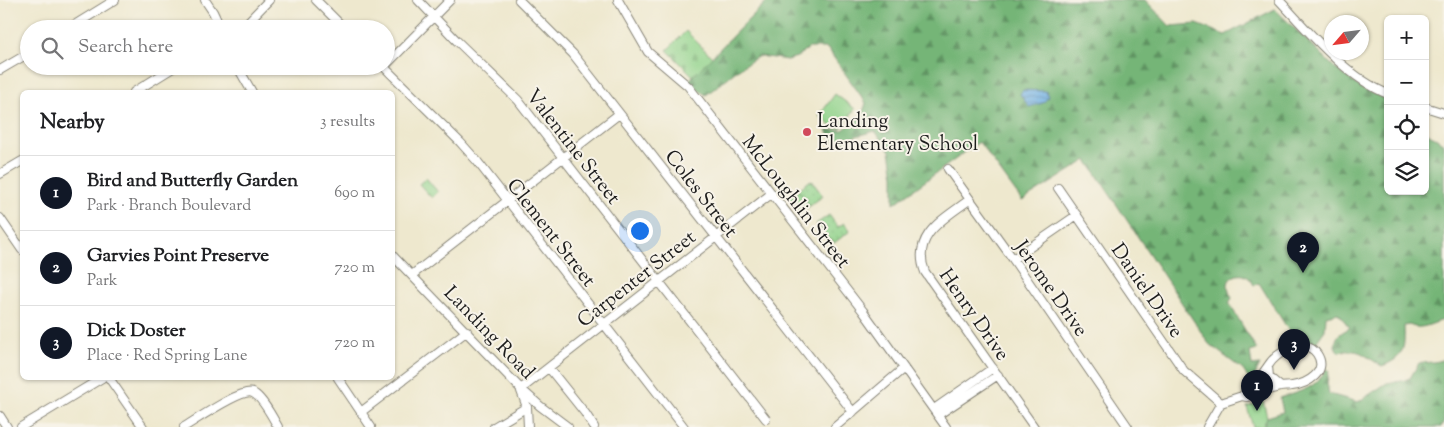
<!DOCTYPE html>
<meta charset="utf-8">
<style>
:root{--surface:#fff;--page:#f6f6f6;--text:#202124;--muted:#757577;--line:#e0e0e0;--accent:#111827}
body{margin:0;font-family:"Sorts Mill Goudy",serif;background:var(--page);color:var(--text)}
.controls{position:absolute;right:15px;top:15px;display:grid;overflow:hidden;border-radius:8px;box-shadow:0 1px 4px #0004}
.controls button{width:45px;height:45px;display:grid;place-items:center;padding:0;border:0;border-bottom:1px solid var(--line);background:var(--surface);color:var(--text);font:25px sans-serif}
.compass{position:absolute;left:1324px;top:15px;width:45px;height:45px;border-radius:50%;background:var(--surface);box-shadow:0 1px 4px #0004;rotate:242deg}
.you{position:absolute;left:639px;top:230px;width:18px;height:18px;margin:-12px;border:4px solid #fff;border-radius:50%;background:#1a73e8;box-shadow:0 0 0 8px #1a73e833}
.badge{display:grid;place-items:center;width:32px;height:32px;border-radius:50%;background:var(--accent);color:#fff;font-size:16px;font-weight:700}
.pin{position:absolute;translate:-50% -41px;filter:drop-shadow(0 1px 2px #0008)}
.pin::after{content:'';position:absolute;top:26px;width:18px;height:15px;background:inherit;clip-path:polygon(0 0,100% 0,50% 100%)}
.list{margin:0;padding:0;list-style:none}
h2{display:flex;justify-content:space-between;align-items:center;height:65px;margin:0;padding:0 20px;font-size:21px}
h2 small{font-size:16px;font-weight:400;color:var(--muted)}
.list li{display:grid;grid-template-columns:32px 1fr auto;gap:15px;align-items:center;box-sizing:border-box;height:75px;padding:0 20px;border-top:1px solid var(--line)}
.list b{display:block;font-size:19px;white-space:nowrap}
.list p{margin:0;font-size:16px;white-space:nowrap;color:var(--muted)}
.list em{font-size:16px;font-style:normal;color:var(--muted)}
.icon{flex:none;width:28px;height:28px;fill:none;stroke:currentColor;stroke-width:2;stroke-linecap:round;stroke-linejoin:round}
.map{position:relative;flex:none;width:1444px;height:427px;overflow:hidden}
.search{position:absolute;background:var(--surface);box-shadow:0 1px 4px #0004;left:20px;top:20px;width:375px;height:55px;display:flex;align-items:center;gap:12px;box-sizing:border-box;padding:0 18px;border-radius:28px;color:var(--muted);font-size:19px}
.panel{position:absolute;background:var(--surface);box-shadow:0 1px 4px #0004;left:20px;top:90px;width:375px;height:290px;border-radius:8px}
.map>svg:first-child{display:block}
</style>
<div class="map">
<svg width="1444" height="427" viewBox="0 0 1444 427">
<defs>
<pattern id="grass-dots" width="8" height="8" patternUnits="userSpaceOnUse" patternTransform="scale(1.25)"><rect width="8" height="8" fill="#91d38b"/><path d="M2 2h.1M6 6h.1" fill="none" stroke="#7cb577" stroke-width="1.8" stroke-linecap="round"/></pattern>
<pattern id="forest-firs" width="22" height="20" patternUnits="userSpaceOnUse" patternTransform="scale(1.25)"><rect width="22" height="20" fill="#74b577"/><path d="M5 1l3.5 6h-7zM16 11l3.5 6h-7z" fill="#5e9261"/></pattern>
<pattern id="cemetery-stones" width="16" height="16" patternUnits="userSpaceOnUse" patternTransform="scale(1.25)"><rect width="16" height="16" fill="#91d38b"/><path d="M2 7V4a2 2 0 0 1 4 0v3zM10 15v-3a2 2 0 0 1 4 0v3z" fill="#7cb577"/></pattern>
<pattern id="water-rules" width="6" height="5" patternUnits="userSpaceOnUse" patternTransform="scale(1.25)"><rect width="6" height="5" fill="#70b0e4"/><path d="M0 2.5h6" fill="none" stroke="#5b8eb8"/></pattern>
</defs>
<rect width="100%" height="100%" fill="#f7f3e8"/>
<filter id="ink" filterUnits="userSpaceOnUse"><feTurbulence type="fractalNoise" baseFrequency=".02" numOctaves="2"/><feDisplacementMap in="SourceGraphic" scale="10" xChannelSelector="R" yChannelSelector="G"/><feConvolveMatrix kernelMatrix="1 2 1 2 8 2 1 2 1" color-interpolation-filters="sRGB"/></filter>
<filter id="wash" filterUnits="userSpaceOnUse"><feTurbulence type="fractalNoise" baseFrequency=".0096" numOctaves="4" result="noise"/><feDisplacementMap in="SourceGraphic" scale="20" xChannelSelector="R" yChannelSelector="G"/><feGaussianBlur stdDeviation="1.12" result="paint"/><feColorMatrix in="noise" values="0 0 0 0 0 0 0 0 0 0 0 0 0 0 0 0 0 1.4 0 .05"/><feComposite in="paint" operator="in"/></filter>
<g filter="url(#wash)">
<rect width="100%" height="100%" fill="#eee8ce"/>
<path fill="url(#grass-dots)" stroke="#567854" d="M811,180L823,196L800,213L788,197Z
M829,215L838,227L844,223L850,231L834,243L832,240L826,239L825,233L816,224Z"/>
<path fill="url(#forest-firs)" stroke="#48684a" d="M768,0H1145L1170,26L1197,24L1225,35L1275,9L1334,67L1362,89L1388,100V191H1425V131L1444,144V320C1432,323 1421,331 1409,325L1404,326C1405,349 1404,358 1382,366C1362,355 1363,348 1338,352L1335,346C1336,335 1340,333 1350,328L1338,313L1326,316L1325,330L1315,344L1288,341L1286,336L1289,331L1259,283L1254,285C1252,282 1250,278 1246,276C1239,272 1227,277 1228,286C1228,290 1230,295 1232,298L1229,303L1257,350L1250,352L1252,366L1260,365L1251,383L1243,370L1209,344L1087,160L1022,201L979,142L894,204V176L890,151L875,131L856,136L837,145L826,130H843L862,115L866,103L827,48H809L797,57L787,60L759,56L740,68L706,95L687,82Z
M1444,359V422L1441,427H1263L1267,417L1283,412L1280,398C1300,391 1317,389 1326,368L1329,371L1327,383L1329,394L1358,402L1387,383L1402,381L1410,378L1419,363C1427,362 1437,363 1444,359Z"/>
<path fill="url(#cemetery-stones)" stroke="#567854" d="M686,31L712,57L693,76L667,50Z"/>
<path fill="#91d38b" stroke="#567854" d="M835,94L855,109L841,128H834L819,116Z
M426,178L438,192L432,198L419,184Z
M798,190L810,206L800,213L788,197Z
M1263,401L1267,417L1263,427H1253L1247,407Z"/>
<path fill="url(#water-rules)" stroke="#466680" d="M1023,90L1046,91L1048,97L1043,103L1029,107L1020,94Z"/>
</g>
<g filter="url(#ink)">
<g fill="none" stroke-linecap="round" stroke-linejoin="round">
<defs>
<path id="minor" d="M205,0L213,12L221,29
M316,0L345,29
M418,0L457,41L518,100L766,419
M519,0L573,54L853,412
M618,0L648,52L688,86L863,311L946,427
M1279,0C1309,32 1346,77 1388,94
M68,29L115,0
M241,29L269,0
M386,65L450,0
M237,66L252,92
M383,66L460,142L477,161L684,427
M0,70L29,53
M134,92L176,66
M1425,107L1444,113
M948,169L1013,259L1128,427
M0,174L22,161
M1058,188L1184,371L1221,403
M969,200C944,219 911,235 925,272L1034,427
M0,218L22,250
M392,255L521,389L540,406L568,427
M1013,259L1077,215
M412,275L619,114
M549,368L585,413L594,427
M109,378L143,427
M338,378L371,427
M521,389L771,194
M521,391L527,407L528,427
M1242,396L1256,383L1268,366
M1221,403L1242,396L1247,397C1258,393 1269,389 1280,387C1284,386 1288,387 1292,386C1307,384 1329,372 1317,354C1305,336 1276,352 1268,366L1269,377L1281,387
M934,409L993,368
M361,412L467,331
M938,415L998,375
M0,416L7,427
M21,427L102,378
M184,427C196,420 242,388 253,393C262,397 273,418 278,427
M494,427L527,407
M835,427L904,368
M1207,427L1221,403"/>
</defs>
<use href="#minor" stroke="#858275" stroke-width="10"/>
<use href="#minor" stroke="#fff" stroke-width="8"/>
</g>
</g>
<circle fill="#d1495b" stroke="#f7f3e8" stroke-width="2" cx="807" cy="132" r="5"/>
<g text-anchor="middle" stroke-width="4" stroke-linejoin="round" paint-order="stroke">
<g font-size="20" fill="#1c1c1c" stroke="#f7f3e8" text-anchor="start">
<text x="817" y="127">Landing<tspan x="817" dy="23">Elementary School</tspan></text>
</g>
<g font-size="20" fill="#1c1c1c" stroke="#f7f3e8">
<text transform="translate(574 146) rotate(52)" y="7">Valentine Street</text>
<text transform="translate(702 193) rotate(52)" y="7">Coles Street</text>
<text transform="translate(797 201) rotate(52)" y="7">McLoughlin Street</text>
<text transform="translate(552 232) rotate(52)" y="7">Clement Street</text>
<text transform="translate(636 278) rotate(-38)" y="7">Carpenter Street</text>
<text transform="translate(1052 288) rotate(55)" y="7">Jerome Drive</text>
<text transform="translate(1148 290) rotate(55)" y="7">Daniel Drive</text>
<text transform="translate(975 314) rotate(55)" y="7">Henry Drive</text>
<text transform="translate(490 332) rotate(46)" y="7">Landing Road</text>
</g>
</g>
</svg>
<div class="controls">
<button>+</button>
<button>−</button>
<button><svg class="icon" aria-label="locate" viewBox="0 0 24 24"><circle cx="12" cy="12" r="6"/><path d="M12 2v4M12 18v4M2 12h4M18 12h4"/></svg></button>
<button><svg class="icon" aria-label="layers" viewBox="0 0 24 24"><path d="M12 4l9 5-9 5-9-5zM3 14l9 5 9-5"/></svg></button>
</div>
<svg class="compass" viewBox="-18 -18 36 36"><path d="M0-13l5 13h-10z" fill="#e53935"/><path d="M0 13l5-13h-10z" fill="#757577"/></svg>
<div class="you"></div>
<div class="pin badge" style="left:1257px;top:411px">1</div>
<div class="pin badge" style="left:1303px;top:273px">2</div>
<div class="pin badge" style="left:1294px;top:370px">3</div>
<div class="search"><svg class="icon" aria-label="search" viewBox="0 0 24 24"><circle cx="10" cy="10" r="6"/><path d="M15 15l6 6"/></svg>Search here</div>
<section class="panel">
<h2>Nearby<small>3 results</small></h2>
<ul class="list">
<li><span class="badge">1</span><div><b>Bird and Butterfly Garden</b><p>Park · Branch Boulevard</p></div><em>690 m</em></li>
<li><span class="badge">2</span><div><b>Garvies Point Preserve</b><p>Park</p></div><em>720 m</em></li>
<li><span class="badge">3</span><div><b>Dick Doster</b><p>Place · Red Spring Lane</p></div><em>720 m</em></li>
</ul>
</section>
</div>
